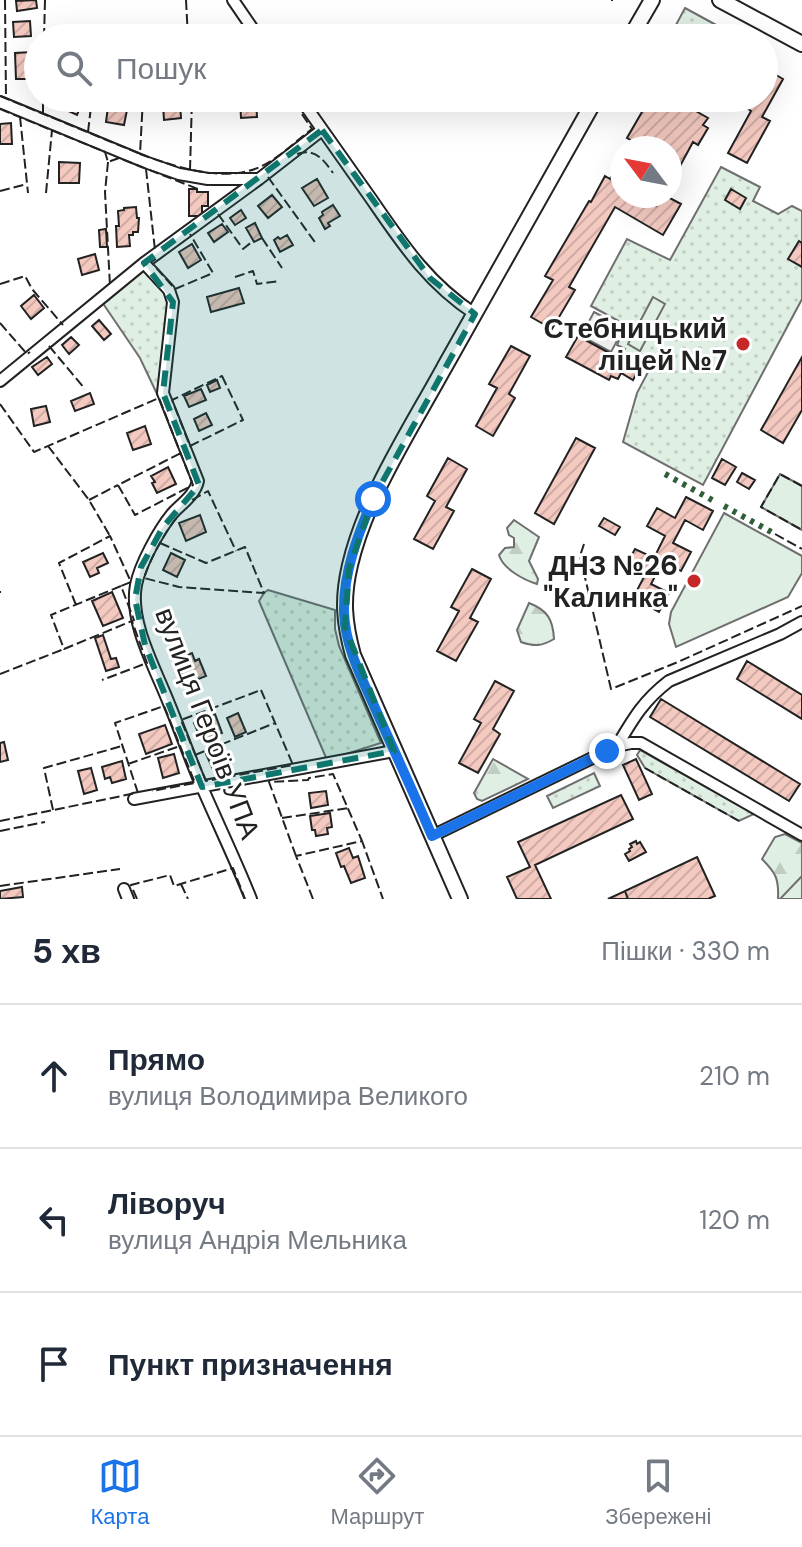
<!DOCTYPE html>
<html lang="uk">
<meta charset="utf-8">
<style>
:root{--surface:#fff;--page:#f2f2f3;--text:#1f2937;--muted:#747a83;--line:#e0e1e3;--accent:#1a73e8}
body{margin:0;font-family:"DM Sans",sans-serif;background:var(--page);color:var(--text)}
.compass{position:absolute;left:610px;top:136px;width:72px;height:72px;border-radius:50%;background:var(--surface);box-shadow:0 8px 32px #0002;rotate:302deg}
.stop{position:absolute;width:24px;height:24px;margin:-18px;border:6px solid #1a73e8;border-radius:50%;background:#fff}
.stop.end{background:#1a73e8;border-color:#fff;box-shadow:0 2px 8px #0008}
.list{margin:0;padding:0;list-style:none}
h2{display:flex;justify-content:space-between;align-items:center;height:104px;margin:0;padding:0 32px;font-size:34px}
h2 small{font-size:26px;font-weight:400;color:var(--muted)}
.list li{display:grid;grid-template-columns:52px 1fr auto;gap:24px;align-items:center;box-sizing:border-box;height:144px;padding:0 32px;border-top:2px solid var(--line)}
.list b{display:block;font-size:30px;white-space:nowrap}
.list p{margin:0;font-size:26px;white-space:nowrap;color:var(--muted)}
.list em{font-size:26px;font-style:normal;color:var(--muted)}
.icon{flex:none;width:44px;height:44px;fill:none;stroke:currentColor;stroke-width:2;stroke-linecap:round;stroke-linejoin:round}
.map{position:relative;flex:none;width:802px;height:899px;overflow:hidden}
.search{position:absolute;background:var(--surface);box-shadow:0 8px 32px #0002;left:24px;right:24px;top:24px;height:88px;display:flex;align-items:center;gap:20px;box-sizing:border-box;padding:0 28px;border-radius:44px;color:var(--muted);font-size:30px}
.sheet{height:536px;background:var(--surface)}
nav{display:flex;justify-content:space-around;align-items:center;box-sizing:border-box;height:112px;border-top:2px solid var(--line);background:var(--surface);font-size:22px;color:var(--muted)}
nav a{display:grid;justify-items:center;gap:4px}
nav .on{color:var(--accent)}
.map>svg:first-child{display:block}
</style>
<div class="map">
<svg width="802" height="899" viewBox="0 0 802 899">
<defs>
<pattern id="grass-dots" width="8" height="8" patternUnits="userSpaceOnUse" patternTransform="scale(2)"><rect width="8" height="8" fill="#e0efe3"/><path d="M2 2h.1M6 6h.1" fill="none" stroke="#c0cdc2" stroke-width="1.8" stroke-linecap="round"/></pattern>
<pattern id="forest-firs" width="22" height="20" patternUnits="userSpaceOnUse" patternTransform="scale(2)"><rect width="22" height="20" fill="#e0efe3"/><path d="M5 1l3.5 6h-7zM16 11l3.5 6h-7z" fill="#c0cdc2"/></pattern>
<pattern id="building-hatch" width="6" height="6" patternUnits="userSpaceOnUse" patternTransform="scale(2)"><rect width="6" height="6" fill="#f3c9c0"/><path d="M-1 1l2-2M0 6l6-6M5 7l2-2" fill="none" stroke="#d0aca5"/></pattern>
</defs>
<rect width="100%" height="100%" fill="#fff"/>
<path fill="url(#grass-dots)" stroke="#6f6f6f" stroke-width="2" d="M685,8L740,38H669Z
M721,167L760,187L753,201L778,214L792,206L802,211V299L703,485L623,442L637,393L648,372L647,367L622,354L625,349L617,345L626,325L591,306L627,239L670,260Z
M142,269L165,294L169,309L157,394L140,358L102,302Z
M268,590L335,610V629L339,646L381,743L327,760L259,601L264,593Z
M640,750L754,814L739,821L645,768L637,755Z
M594,773L600,786L553,808L547,796Z"/>
<path fill="url(#forest-firs)" stroke="#6f6f6f" stroke-width="2" d="M514,520L539,537L529,561L538,579L537,584C524,580 503,569 499,555L505,548L514,547V538L509,535L507,528Z
M529,603C547,610 553,619 554,639C542,646 535,647 521,642L517,630Z
M493,759L528,779L482,801L477,799L474,793Z
M785,834L802,843V899H778C779,879 776,873 762,859L775,837Z"/>
<path fill="#e0efe3" stroke="#6f6f6f" stroke-width="2" d="M653,297L665,304L640,351L628,344Z
M780,474L802,486V530L761,507Z
M724,513L802,556V573L788,597L676,647L669,624L671,612Z
M802,876V899H780Z"/>
<path fill="#ededed" stroke="#6f6f6f" stroke-width="2" d="M594,312L624,328L611,352L581,336Z"/>
<path fill="url(#building-hatch)" stroke="#222" stroke-width="2" d="M36,0L37,8L17,11L16,1Z
M30,21L31,36L14,37L13,22Z
M32,52L33,79H16L15,53Z
M764,68L783,79L762,117L770,121L747,163L728,153L751,111L744,106L748,98H764Z
M69,98H77L83,100L77,115L64,109Z
M240,98H256L257,117L241,118Z
M650,98H654L668,106L673,98L708,118L703,125L708,128L698,145L693,142L679,168L670,163V148H644L627,138Z
M180,104L181,118L164,120L163,105Z
M108,107L127,110L124,125L106,122Z
M11,123L12,144H0V124Z
M622,159V186L610,179Z
M59,162L80,163L79,183H59Z
M605,176L622,186V196H639L656,206L662,196H666L681,204L663,235L615,207L569,287L575,290L552,329L531,317L553,280L545,276L589,201L591,202Z
M317,179L328,198L314,206L302,188Z
M189,189H197V192H208V206H202V216H189Z
M731,189L746,198L740,209L725,200Z
M272,195L282,207L268,218L258,206Z
M333,205L340,216L328,223L330,226L325,229L319,218L323,215L322,212Z
M136,207L137,218H139L138,232H133V235H129L130,246L117,247L116,226H119L118,211L124,210V208Z
M241,210L246,218L235,225L230,218Z
M255,223L262,238L254,242L246,228Z
M222,224L228,232L214,242L208,233Z
M106,229L107,247H100L99,230Z
M287,235L293,245L280,252L274,240L278,237L280,239Z
M799,241L802,243V267L788,259Z
M192,244L201,260L188,268L179,252Z
M95,254L99,270L82,275L78,259Z
M239,288L244,303L211,312L207,297Z
M34,295L44,308L31,319L21,306Z
M99,320L111,334L104,340L92,326Z
M578,336L639,369L633,380L621,373L618,379L611,376L609,380L566,357Z
M71,337L79,345L69,354L62,345Z
M511,346L530,356L509,394L515,398L493,436L476,426L497,388L489,384Z
M47,357L52,364L38,375L32,367Z
M802,357V410L783,443L761,430Z
M217,380L220,388L210,392L207,385Z
M201,389L206,400L189,407L184,396Z
M90,393L94,404L75,411L71,401Z
M46,406L50,422L34,426L31,409Z
M206,413L212,425L199,431L194,419Z
M145,426L151,444L133,450L127,433Z
M576,438L595,448L554,524L535,513Z
M448,458L467,469L446,507L454,511L433,549L414,539L435,501L427,496Z
M722,459L736,467L725,485L712,478Z
M168,467L176,484L157,493L152,483L155,482L151,476Z
M742,473L755,480L749,489L737,482Z
M686,497L713,511L703,530L685,520L673,543L691,552L681,571L663,561L651,584L669,593L659,612L633,598L644,577L625,567L635,549L654,558L665,536L647,526L657,508L675,518Z
M200,515L206,532L186,541L179,523Z
M604,518L620,527L615,535L599,526Z
M103,553L108,563L97,568L99,573L90,577L83,562Z
M171,553L185,560L177,577L163,570Z
M472,569L491,579L470,618L478,622L456,661L437,651L459,611L451,607Z
M112,592L123,618L103,626L92,601Z
M103,635L111,659L116,658L119,667L106,671L95,638Z
M192,653L195,661L199,659L206,676L186,684L179,667L183,666L180,658Z
M747,661L802,695V719L737,679Z
M495,681L514,691L493,729L500,734L478,773L459,763L481,723L474,719Z
M661,699L800,784L789,801L650,717Z
M238,713L246,732L235,737L227,718Z
M215,714L222,733L202,741L194,723Z
M165,725L172,744L146,754L139,734Z
M4,742L8,760L0,762V743Z
M223,746L232,769L216,776L206,754Z
M174,754L179,773L163,778L158,758Z
M636,759L652,794L639,800L623,765Z
M122,761L126,779L112,783L110,777L105,779L102,767Z
M91,768L97,790L84,794L78,771Z
M326,791L328,805L311,808L309,793Z
M621,795L633,819L535,865L551,899H517L507,877L530,867L518,842Z
M330,813L332,827L327,828L328,834L316,836L315,830H312L310,816Z
M636,841L637,844L640,842L646,852L629,861L625,854L630,851L629,849L632,847L630,844Z
M349,848L353,858L358,856L365,878L351,883L344,866L341,867L336,853Z
M697,857L715,896L708,899H628L625,891Z
M22,887L23,897L0,899V891Z
M625,891L628,899H608Z"/>
<g fill="none" stroke-linecap="round" stroke-linejoin="round">
<defs>
<path id="street" d="M233,0L259,38
M300,98C324,132 348,166 372,200C403,245 428,283 475,314
M0,102L145,162L179,174L208,179H257
M144,263L169,290L173,302L163,393L198,481C195,495 181,504 172,514C159,530 140,564 136,585C129,622 155,668 168,701C180,730 190,759 202,787C218,824 236,861 251,899
M0,381L144,263L259,179L322,130
M617,746C633,719 643,701 669,681L780,634L802,622
M134,799L394,751
M432,836L617,746L631,743H641L802,835
M124,889L128,899"/>
<path id="secondary" d="M720,0L802,44
M630,38L652,0
M460,899L353,655C344,622 342,599 350,565C366,497 410,430 444,368C495,278 546,188 596,98"/>
</defs>
<use href="#street" stroke="#222" stroke-width="14"/>
<use href="#secondary" stroke="#222" stroke-width="18"/>
<use href="#street" stroke="#fff" stroke-width="10"/>
<use href="#secondary" stroke="#fff" stroke-width="14"/>
<path stroke="#2f5e38" stroke-width="6" stroke-dasharray="4 6" stroke-linecap="butt" d="M665,474L714,501
M724,506L775,534"/>
<path stroke="#222" stroke-width="2" stroke-dasharray="10 4" stroke-linecap="butt" d="M5,0L6,98
M186,0L188,38
M611,0H613
M44,38L45,0
M0,96L138,153V150
M143,98L140,154C176,167 225,184 262,166C280,157 296,141 312,129L291,98
M0,109L105,152L108,162L119,158L198,189
M43,113V98
M20,117L28,193
M88,132L92,98
M297,154C315,148 323,159 333,173
M108,162L105,192L110,286
M146,169L155,250
M190,170L192,98
M268,177L317,245
M0,191L27,184
M46,193L52,130
M218,214L243,249L253,241
M262,238L282,268
M156,259L151,262L175,289L213,273L190,234
M235,277L253,271L257,284L280,281
M0,284L25,276L32,289L63,325
M0,323L27,354L30,352
M49,346L85,389
M222,376L243,420L190,446L172,400Z
M0,404L34,452L159,398L193,485L135,515L118,485L181,453
M48,446L89,500L110,536
M802,486L780,474L761,507L802,530
M89,500L118,485
M192,500L208,491L236,551
M775,534L802,549
M160,543L206,563L245,547L264,593L179,587L144,578C151,557 163,536 176,518
M584,544L580,556L611,689L678,662L802,606
M121,586L51,615L64,649L132,621
M0,591V593
M76,605L59,563L110,536L131,582L121,586L134,620L132,621L147,663L102,680
M0,674L64,649
M261,690L293,765L206,781L181,720Z
M195,755L275,723
M128,764L180,746
M645,768L739,821
M138,793L115,723L164,706L195,783L152,791
M53,810L44,768L122,746
M282,818L349,808
M0,821L136,793
M0,831L45,822
M296,856L269,782L308,780L309,778L333,774L362,841
M181,884L188,899
M0,886L120,869
M137,899L131,885L170,875L174,886L233,868L245,899
M313,899L296,856L362,841L383,899"/>
</g>
<g fill="none" stroke-linecap="round" stroke-linejoin="round">
<path stroke="#1a73e8" stroke-width="10" d="M373,499C358,534 343,573 344,612C345,649 365,684 379,717C397,757 415,796 432,836L607,751"/>
</g>
<path fill="#0f766e" fill-opacity="0.2" stroke="#0f766e" stroke-width="6" stroke-dasharray="16 10" stroke-linejoin="round" d="M322,130L430,278L475,314L373,499L349,569L345,627L394,751L202,787L145,645L135,599L141,567L163,527L199,485L163,393L173,302L144,263Z"/>
<g fill="#c62828" stroke="#fff" stroke-width="3">
<circle cx="743" cy="344" r="8"/>
<circle cx="694" cy="581" r="8"/>
</g>
<g text-anchor="middle" stroke-width="6" stroke-linejoin="round" paint-order="stroke">
<g font-size="28" font-weight="bold" fill="#222" stroke="#fff" text-anchor="end">
<text x="727" y="338">Стебницький<tspan x="727" dy="32">ліцей №7</tspan></text>
<text x="678" y="575">ДНЗ №26<tspan x="678" dy="32">"Калинка"</tspan></text>
</g>
<g font-size="28" fill="#222" stroke="#fff">
<text transform="translate(208 723) rotate(69)" y="10">вулиця Героїв УПА</text>
</g>
</g>
</svg>
<svg class="compass" viewBox="-18 -18 36 36"><path d="M0-13l5 13h-10z" fill="#e53935"/><path d="M0 13l5-13h-10z" fill="#747a83"/></svg>
<div class="stop" style="left:373px;top:499px"></div>
<div class="stop end" style="left:607px;top:751px"></div>
<div class="search"><svg class="icon" aria-label="search" viewBox="0 0 24 24"><circle cx="10" cy="10" r="6"/><path d="M15 15l6 6"/></svg>Пошук</div>
</div>
<section class="sheet">
<h2>5 хв<small>Пішки · 330 m</small></h2>
<ul class="list">
<li><svg class="icon" aria-label="ahead" viewBox="0 0 24 24"><path d="M12 20V5M6 11l6-6 6 6"/></svg><div><b>Прямо</b><p>вулиця Володимира Великого</p></div><em>210 m</em></li>
<li><svg class="icon" aria-label="left" viewBox="0 0 24 24"><path d="M17 20v-9H6M10 6l-5 5 5 5"/></svg><div><b>Ліворуч</b><p>вулиця Андрія Мельника</p></div><em>120 m</em></li>
<li><svg class="icon" aria-label="arrive" viewBox="0 0 24 24"><path d="M6 21V4h12l-3 4 3 4H6"/></svg><div><b>Пункт призначення</b></div></li>
</ul>
</section>
<nav>
<a class="on"><svg class="icon" aria-label="map" viewBox="0 0 24 24"><path d="M3 6l6-2 6 2 6-2v14l-6 2-6-2-6 2zM9 4v14M15 6v14"/></svg>Карта</a>
<a><svg class="icon" aria-label="directions" viewBox="0 0 24 24"><path d="M12 3l9 9-9 9-9-9zM9 14v-3h6M13 9l2 2-2 2"/></svg>Маршрут</a>
<a><svg class="icon" aria-label="saved" viewBox="0 0 24 24"><path d="M7 4h10v16l-5-4-5 4z"/></svg>Збережені</a>
</nav>
